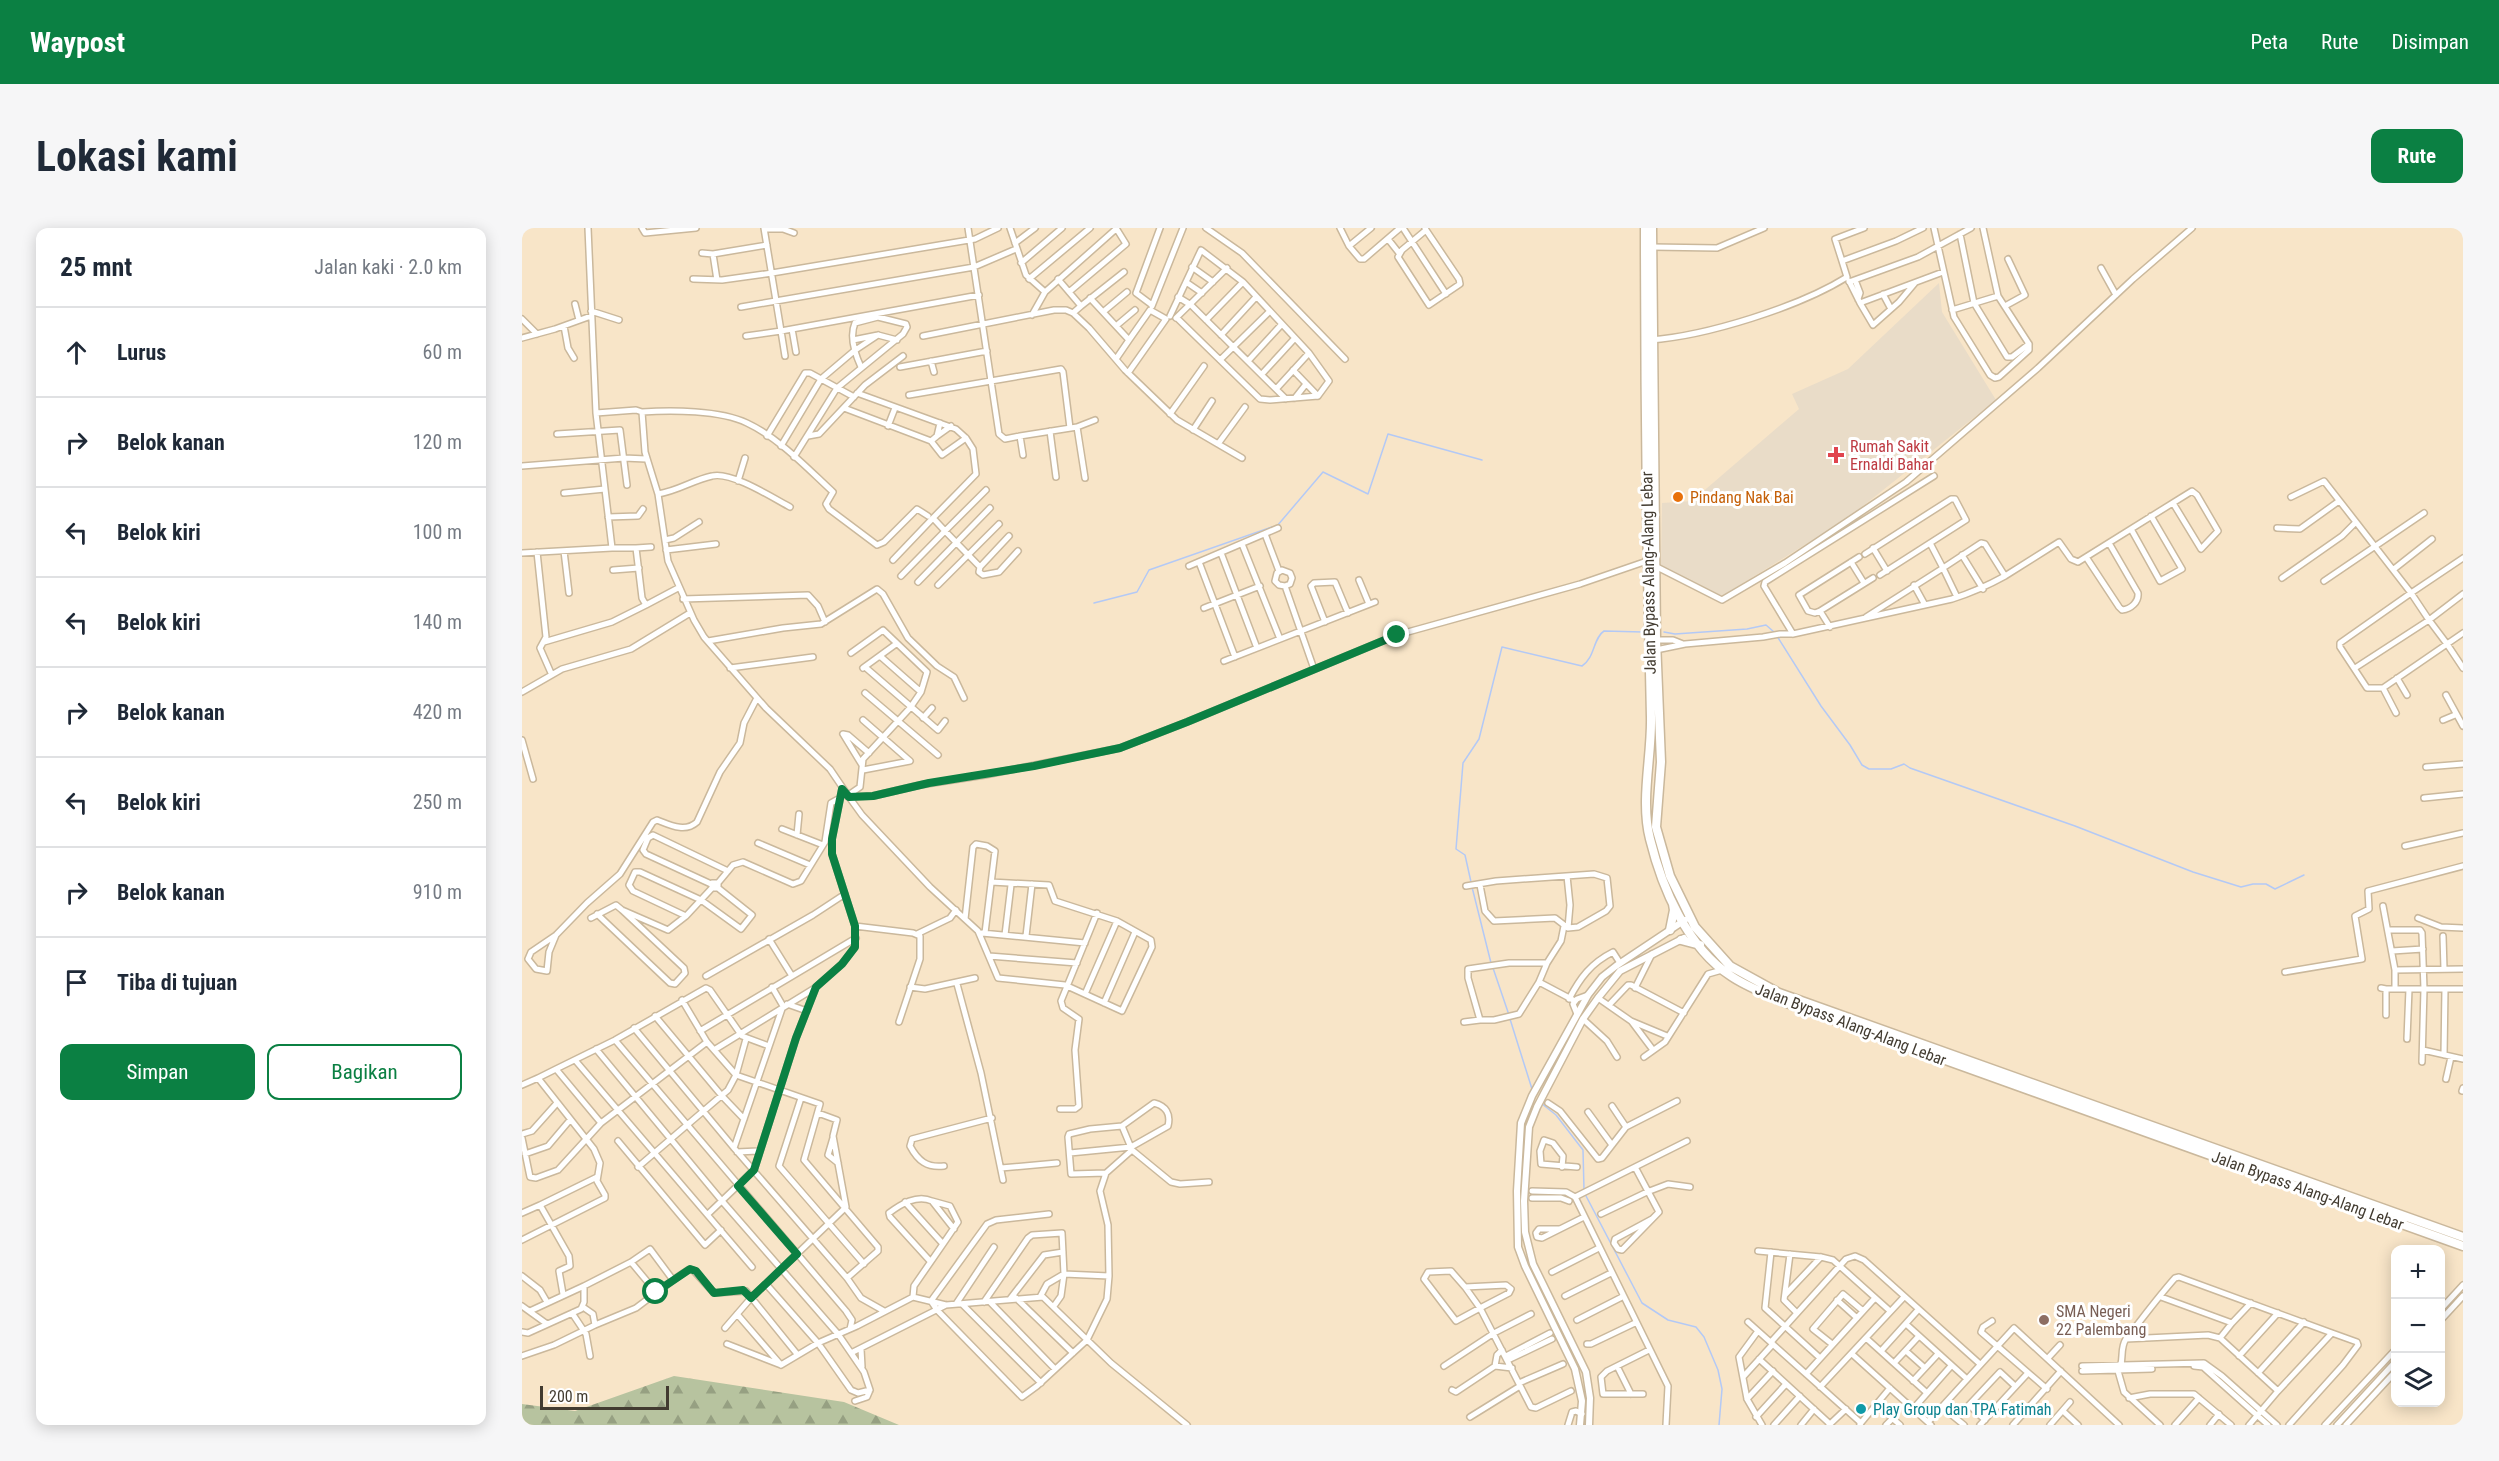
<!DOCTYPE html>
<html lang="id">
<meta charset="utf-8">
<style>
:root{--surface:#fff;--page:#f6f6f7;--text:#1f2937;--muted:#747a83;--line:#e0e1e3;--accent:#0b8043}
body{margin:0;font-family:"Roboto Condensed",sans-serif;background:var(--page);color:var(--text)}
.controls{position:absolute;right:18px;bottom:18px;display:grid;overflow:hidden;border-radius:12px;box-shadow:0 3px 15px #0003}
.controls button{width:54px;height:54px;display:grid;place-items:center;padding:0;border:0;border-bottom:2px solid var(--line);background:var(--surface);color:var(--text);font:30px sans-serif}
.scale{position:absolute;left:18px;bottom:15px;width:129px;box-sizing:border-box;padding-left:6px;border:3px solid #423b30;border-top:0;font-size:16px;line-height:21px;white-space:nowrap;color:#423b30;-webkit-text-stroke:4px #fff;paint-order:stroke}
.stop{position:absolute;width:18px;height:18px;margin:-14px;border:4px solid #0b8043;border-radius:50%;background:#fff}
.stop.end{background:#0b8043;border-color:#fff;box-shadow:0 2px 6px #0008}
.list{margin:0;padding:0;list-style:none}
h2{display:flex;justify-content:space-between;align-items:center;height:78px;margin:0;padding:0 24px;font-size:26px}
h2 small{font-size:20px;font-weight:400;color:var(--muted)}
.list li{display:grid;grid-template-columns:39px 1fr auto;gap:18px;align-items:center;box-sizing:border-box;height:90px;padding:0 24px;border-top:2px solid var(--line)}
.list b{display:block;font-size:22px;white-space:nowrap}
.list em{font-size:20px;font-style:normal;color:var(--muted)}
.actions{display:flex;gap:12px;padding:18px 24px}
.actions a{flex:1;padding:14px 0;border:2px solid var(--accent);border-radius:12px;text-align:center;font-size:21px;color:var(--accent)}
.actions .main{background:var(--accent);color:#fff}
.icon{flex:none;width:33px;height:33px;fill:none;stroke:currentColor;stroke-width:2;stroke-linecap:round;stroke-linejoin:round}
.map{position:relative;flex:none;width:1941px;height:1197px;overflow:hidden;border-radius:12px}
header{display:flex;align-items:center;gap:36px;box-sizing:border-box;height:84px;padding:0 30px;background:var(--accent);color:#fff}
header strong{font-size:28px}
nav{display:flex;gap:33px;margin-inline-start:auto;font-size:21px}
.intro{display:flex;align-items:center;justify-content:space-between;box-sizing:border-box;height:144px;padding:0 36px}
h1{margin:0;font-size:42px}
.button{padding:15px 27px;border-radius:12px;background:var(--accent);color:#fff;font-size:21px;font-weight:700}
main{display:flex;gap:36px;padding:0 36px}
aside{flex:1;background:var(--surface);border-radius:12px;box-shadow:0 3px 15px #0003}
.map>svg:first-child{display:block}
</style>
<header>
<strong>Waypost</strong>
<nav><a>Peta</a><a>Rute</a><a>Disimpan</a></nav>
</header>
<div class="intro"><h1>Lokasi kami</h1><a class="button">Rute</a></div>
<main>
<aside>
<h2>25 mnt<small>Jalan kaki · 2.0 km</small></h2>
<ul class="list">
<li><svg class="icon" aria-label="ahead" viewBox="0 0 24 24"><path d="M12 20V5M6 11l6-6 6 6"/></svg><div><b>Lurus</b></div><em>60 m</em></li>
<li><svg class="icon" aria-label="right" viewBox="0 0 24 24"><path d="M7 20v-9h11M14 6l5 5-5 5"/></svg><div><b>Belok kanan</b></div><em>120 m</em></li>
<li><svg class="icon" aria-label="left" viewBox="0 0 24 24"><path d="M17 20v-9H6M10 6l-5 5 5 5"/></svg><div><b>Belok kiri</b></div><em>100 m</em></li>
<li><svg class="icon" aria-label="left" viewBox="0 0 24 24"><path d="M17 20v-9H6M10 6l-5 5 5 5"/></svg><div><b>Belok kiri</b></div><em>140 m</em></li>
<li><svg class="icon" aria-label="right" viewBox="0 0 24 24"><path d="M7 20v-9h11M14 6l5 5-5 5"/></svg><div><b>Belok kanan</b></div><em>420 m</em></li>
<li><svg class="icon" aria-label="left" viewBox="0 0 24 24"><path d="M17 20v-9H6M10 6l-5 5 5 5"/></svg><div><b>Belok kiri</b></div><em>250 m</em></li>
<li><svg class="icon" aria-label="right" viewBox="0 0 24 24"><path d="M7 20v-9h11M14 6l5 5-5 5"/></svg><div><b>Belok kanan</b></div><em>910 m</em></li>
<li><svg class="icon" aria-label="arrive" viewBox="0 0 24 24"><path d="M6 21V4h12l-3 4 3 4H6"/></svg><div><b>Tiba di tujuan</b></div></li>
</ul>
<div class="actions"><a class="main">Simpan</a><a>Bagikan</a></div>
</aside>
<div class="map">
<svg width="1941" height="1197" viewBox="0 0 1941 1197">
<defs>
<pattern id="forest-firs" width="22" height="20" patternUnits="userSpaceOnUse" patternTransform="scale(1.5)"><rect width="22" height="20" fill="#b7c39f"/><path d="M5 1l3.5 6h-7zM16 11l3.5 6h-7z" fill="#96a082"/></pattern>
</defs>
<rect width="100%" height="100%" fill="#f8e5c8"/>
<path fill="#e9dcc8" d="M1417,55L1420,84L1474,172L1326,290L1197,370L1139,337L1140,275L1170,273L1277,181L1270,166L1326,141Z"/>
<path fill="url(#forest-firs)" d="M152,1148L322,1174L377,1197H0V1176L53,1183Z"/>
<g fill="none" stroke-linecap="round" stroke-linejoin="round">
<path stroke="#b3c9f6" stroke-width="1.5" d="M755,298L801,244L846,266L866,206L960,232
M572,375L615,364L627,342L750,299
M1142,404L1153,406L1225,401L1244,397L1252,404
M1255,408L1299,478L1328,517L1340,537L1347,541H1369L1382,536L1388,540L1553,598L1671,644L1719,659L1731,656H1744L1753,661L1782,647
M949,654L943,627L934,621L941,535L957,511L980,419L1060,438C1073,430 1071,410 1082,403L1121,404
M950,659L969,735
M971,740L987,787
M988,791L1010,861
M1019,875L1034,887L1061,922L1062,962
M1063,966L1120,1075L1146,1092L1174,1099L1182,1109L1196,1142L1200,1161L1197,1197"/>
<defs>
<path id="minor" d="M66,0L74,185L114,182L120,184L123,224L136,266L146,333L172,392L182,409L244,480L308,541L327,569L351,568L398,557L463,547L598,520L665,494L875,407L1058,356L1125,333
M120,0L123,5L174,0
M242,0L259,103L457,67
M446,0L477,206L483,211L498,208L501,227
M488,0L504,47L523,64
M684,0L720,25L823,131
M818,0L827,18L838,31H842L878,0
M881,0L924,66
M903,0L904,2L937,51L938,56L907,77L876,29L880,22L904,2
M1412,0L1432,89L1468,147L1473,150L1477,149L1507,122V116
M243,1H261L272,5
M1438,6L1452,75L1485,129H1490L1507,116L1476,68L1461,0
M866,11L877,25
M493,15L513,0
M827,18L849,0
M1130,19L1195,20L1242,0
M180,25L191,26L245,17
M191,26L195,52
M1320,33L1313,11L1342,0
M499,35L540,0
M670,39L691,54
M1579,40L1594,67
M171,51L200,52L250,45L453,11L476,0
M507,51L568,0
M536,51L559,78L551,85
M1333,52L1338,65L1336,71
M1327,53L1338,75L1421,44
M664,54L680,65
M1327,54L1396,29L1449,0
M547,64L604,16L594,0
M1361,66L1369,81
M656,69L669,77L764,171
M568,70L607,112L594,131
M1338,75L1351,97L1377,74L1393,55
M53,76L57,92
M630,77L614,65L638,0
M559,78L602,44
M630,78L661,0
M1483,78L1503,67L1486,31
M219,79L452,39L494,21
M1430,82L1476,68
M69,83L97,92
M581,84L605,64
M510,87L523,64L594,1
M648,88L679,22L721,54L787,125L807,153L796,168L748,172L738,171L655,90
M654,90L705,40
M0,91L15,106
M684,92L721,54
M42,98L46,120L52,130
M594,98L613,82
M270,101L274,124
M699,107L734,69
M224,108L259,103L263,128
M401,108L532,82H544L551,85L567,100L603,142L655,192L696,216L723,179
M0,110L33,101L69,88
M331,112L356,107L375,112
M1128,112C1184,108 1277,79 1325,49L1320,33L1374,13L1401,0
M698,132L748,83
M409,133L412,144
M726,133L760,96
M378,139L465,123
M771,142L796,168
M606,145L644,91L628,82L607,112
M740,146L773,110
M755,160L787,125
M335,165L434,201L444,210L451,221L454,246L411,290L423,303L464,262
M387,167L539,141L541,144L548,200
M773,170L784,156
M322,180L409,213L415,208L418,195
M120,184C149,182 198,182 225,195C257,210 285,240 311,264L304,276L307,281L355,317L362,314L395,281L406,288
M648,186L682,138
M366,198L373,180
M555,199L563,250
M671,202L690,173
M528,203L534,249
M35,206L98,202L105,257
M245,208L283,145H288L332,169
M286,208L297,206L343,157L381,128
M415,208L429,198
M498,208L555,199L573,192
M409,213L420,227L444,210
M696,216L720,230
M259,218L299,151L332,123L356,107
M272,229L315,160L381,106L385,99L384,96L356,89L333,95C327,109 333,126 339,139
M0,238L102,230L124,231
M216,253L223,230
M42,265L83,261
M136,266C156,263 171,252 190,248C209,243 251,270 268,279
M1769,269L1802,253L1834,294
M86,289L116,288L121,281
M1755,300L1778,301L1817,273
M1609,301L1638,353L1660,341L1629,288
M743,306L757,343
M143,312L152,310L177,294
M720,316L758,411
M90,320H114L120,370L124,377L156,360
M114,320L129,319
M1351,320L1365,343
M144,322L194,316
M42,323L47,365
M15,324L24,409L18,420L29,445
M0,325L90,320L74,185
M699,325L735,420
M1343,326L1429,271H1433L1444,292L1408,315
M1440,327L1461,361
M1564,329L1597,379L1600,382C1609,381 1617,374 1616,365L1587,315
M371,332L411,290
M677,334L713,429
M1329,334L1342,355
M667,338L756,300
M1133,338L1200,372L1263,335L1384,254L1516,140L1611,51L1670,0
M458,339L487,308
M1872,341L1910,311
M91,342L117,340
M379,348L423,303L458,339L457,344L461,347L477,344L496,323
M1483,348L1537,314L1549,331L1556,334L1670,263L1675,267L1696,303L1679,321L1651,275
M1760,350L1820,308L1834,294L1889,365L1941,330
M837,352L847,376
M1802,353L1902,285
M396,354L468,280
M416,357L477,296
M1392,357L1403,377
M763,358L768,356L770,350L768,345L760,342L755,345L753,353L757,357L763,358L792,441
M1941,366L1907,392L1889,365L1818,415V419L1845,460H1861L1925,416L1941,440
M161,371L286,367L296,378L303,394
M682,380L738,358
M1298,383L1293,385L1286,383L1277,367L1337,329
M1344,389L1421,340L1408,315L1358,347
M803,394L789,358L792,355L813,354L826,385
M1308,399L1298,383L1351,350
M1271,406L1242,358L1243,354L1412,248
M1134,412H1151L1161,416
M186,413L261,400L299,396L355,361L361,366L386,410L415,438L432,449L442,470
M22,414L90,394L124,377
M1134,422L1163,416L1241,409L1258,406H1271L1430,371C1449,365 1465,358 1483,348L1463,316L1459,315L1421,340L1435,369
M358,428L399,464
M702,433L853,374
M343,439L416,502L423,493
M208,440L291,429
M341,440L374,416
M1833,440L1907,392L1925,416L1941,405
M1875,450L1885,467
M1861,460L1874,485
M0,464L40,441L109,421L168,385
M343,465L416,527
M1924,467L1941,498
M401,490L410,480
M341,492L388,533L341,542
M1921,492L1933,487
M0,512L11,551
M340,537L321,506L326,507L347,525
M1904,539L1941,536
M325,568L338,559L341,531L388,480L399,464L405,444L361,402L329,425
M327,569L340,587L408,659L456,703L476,750L543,757L600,783L630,719L629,712L595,693L533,673L527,657L469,654
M1902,570L1941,566
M260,601L301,617
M275,607L277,586
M236,615L288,637
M1883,618L1941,605
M1045,648L1048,677L1046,700
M196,655L211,637L221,634L271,656L279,653L303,614L309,575L318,570
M189,656L124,626L121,622L126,610L131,607L206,643
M944,658L974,653L1072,646L1085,650L1088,678L1084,683L1056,699L1046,700L1033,690L972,693L963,683L958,657
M190,660H196V655H190V660L164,688L111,663L107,657L113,644H118L179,672L219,701L230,687L196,660
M1861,678L1873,742V761
M75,686L148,755L153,756L163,745L162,740L100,682
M69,690L94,677L100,682L146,702L164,688
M1896,690L1919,699L1941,700
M443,691L451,619L454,616L465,618L473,623L463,705
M333,698L391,705L398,708V731L377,794
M1866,702H1898L1900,705L1902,761L1900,834
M460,705L563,715
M395,706L428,690L434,682
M34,707L27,724L25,743L14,741L6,731L9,724L34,707L65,675L98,646L131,594L135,592C148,597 163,605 175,594L198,544L218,515L222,495L235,470
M483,707L489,657
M504,708L510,656
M1921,708L1922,741
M247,711L270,748
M1870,723L1901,721
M467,728L555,735
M1873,742L1941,741
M1763,744L1840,731L1833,688L1847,681L1846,663L1941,638
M184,748L291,687L323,666
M1017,754L1053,773
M435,756L459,845L481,952
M388,759L403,761L453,750
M1113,760L1130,726
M1859,760L1864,761V787
M1864,761H1941
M563,766L595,693
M1076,770L1109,793L1145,808
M1047,771C1058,750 1069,735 1091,724L1098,735
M160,772L185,814L214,847L298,876L282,932L356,1019V1023L325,1050
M582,775L613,704
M265,776L285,783
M1087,777L1106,757H1109L1162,785
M1055,786L1051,776L1055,771L1066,767
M133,788L200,868L222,891
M1061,791L1085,813L1095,829
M958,792H972L997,786L1017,754L1025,735
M942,794L958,792L946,750V741L987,735H1025L1039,713L1042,698
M1110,794L1131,822
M112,800L212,920L325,1050L339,1070L362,1083
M178,803L334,710
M1885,811L1887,761
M93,812L324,1083L330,1092L328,1101
M74,821L200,973L316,1106L342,1144L348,1162
M192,822L293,760
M1901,822L1941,831
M1922,827L1923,761
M1122,829L1143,814L1186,746L1200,742
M53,832L230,1039
M34,841L93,812L184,760L188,762L220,808L247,818
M16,850L34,841L79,895
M1924,851L1929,829
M0,857L16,850L72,921L78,935L75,953L83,967V970L0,1012
M1940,863L1941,860
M279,870L257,938L342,1036
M1026,875L1038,883L1076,931L1080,930L1104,899L1155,873
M1090,878L1104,899
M538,881H553L557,878L553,822L557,791L541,780L539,773L575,685
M1066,884L1090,917
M600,898L610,922L649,954L658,956L687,954
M0,906L10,903L35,875
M0,910L8,949L14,950L36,942L79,895L185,814
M311,910L306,927L316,935
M96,913L183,1017L199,1002
M212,920L261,778L250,759
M215,924L236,923
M3,926L26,918L48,892
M422,938C405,940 396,933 388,918L390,911L470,890
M116,939L206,862L214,847L224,811
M1040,939L1041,928L1031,915L1022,912L1018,923L1019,936L1055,939
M1113,939L1137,984L1100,1022L1096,1021L1092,1015L1093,1011L1130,991
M479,940L535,935
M584,945L610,922
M1010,963L1044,964L1053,969L1146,1158L1144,1197
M1053,969L1165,913
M1010,970H1039L1047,973
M410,973L428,978L436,994L421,1016
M383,974L421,1016L392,1058L391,1069
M0,985L18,977
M186,986L232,942L274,810L294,759L320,736L333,719V698L310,626V611L320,561
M527,986L474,992L465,996L409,1073L415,1082L500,1169L515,1158L565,1112L585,1071L587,1048L586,997L578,963L584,945L549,946L546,909L547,906L568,901L600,898L632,875C644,878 649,886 646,898L609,919L548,925
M1079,986L1125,964L1146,956L1168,959
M1037,1001H1017L1014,1005L1015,1009L1020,1010L1062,989
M1236,1023L1299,1029L1311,1032L1368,1083
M1249,1024L1243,1080L1298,1130
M1268,1026L1262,1072L1275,1085
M408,1033L368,989L367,985C379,976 395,966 410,973L432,1001
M109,1034L128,1021L151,1052L166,1042H171L192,1065L224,1063L275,1126
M1030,1044L1077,1020
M0,1048L18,1062L25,1074
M244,1056L296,1115L329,1162L336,1165L348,1162L345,1169L333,1173
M943,1059L958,1080L987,1065L989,1061L984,1057L943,1059L929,1043L906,1044L902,1051L934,1093L958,1080L1009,1179L1014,1180L1049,1163
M41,1066L37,1043L48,1038L47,1028L18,977L75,949
M1263,1067L1299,1029
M1043,1068L1089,1045
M1639,1069L1710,1095L1729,1075
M494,1070L551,1125
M488,1071L522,1027L541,1024
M1315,1072L1335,1090
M462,1074L506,1010L510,1007L540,1005L542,1046L525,1056L518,1069
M468,1074L533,1141
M434,1076L472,1019
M440,1076L519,1155
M0,1078L25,1096
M532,1078L539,1068L542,1046L587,1048
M61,1079L71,1086L73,1097L114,1080L151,1052
M1918,1082L1941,1057
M8,1083L62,1058
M50,1085L64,1106L68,1128
M215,1086L259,1137
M1055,1092L1100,1069
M1470,1093L1461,1099L1459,1104L1525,1161
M1918,1093L1941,1068
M1226,1094L1339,1195
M1384,1096L1445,1151
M203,1100L229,1070L324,979L311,908L315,892L296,885
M1236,1103L1217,1129L1225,1171L1240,1197
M0,1104L6,1105L59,1081L62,1074V1058L109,1034L134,1064
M1344,1110L1405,1165
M1698,1110L1710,1095
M1604,1111L1686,1107L1698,1110L1756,1163L1810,1105L1657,1049L1653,1050C1636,1069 1620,1091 1604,1111C1597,1121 1603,1134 1596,1143L1602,1164L1638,1197
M1249,1114L1324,1031L1333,1028L1342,1032L1458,1136
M205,1116L259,1137L296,1115L335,1098L391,1069L424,1077L521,1069L589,1135L665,1197
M1065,1116H1069L1113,1095
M1310,1116L1291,1101L1321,1066L1341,1083
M339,1121L340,1139
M1359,1123L1396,1082
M1384,1123L1403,1140
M331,1124L424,1077
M1330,1126L1409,1197
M0,1128L32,1117L73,1097
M984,1128L1028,1105
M1717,1128L1756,1085
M1526,1130L1538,1117
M1237,1131L1308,1196
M986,1132L1030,1111
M1372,1135L1397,1108
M922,1138L972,1105L1009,1086
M973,1138L990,1140
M1095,1138L1109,1166
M1560,1138L1682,1135L1700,1148L1755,1197
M1672,1138L1681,1139L1746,1197
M1560,1143L1630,1141
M1736,1145L1782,1094
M1284,1146L1353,1070
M1221,1149L1251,1116
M1391,1153L1416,1126
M997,1155L1041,1136
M1298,1159L1382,1069
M930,1162L934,1164L973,1138L975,1127L980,1122
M1121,1166H1081L1079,1149L1085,1143L1127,1122
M1607,1170L1628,1166H1672L1709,1197
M1225,1171L1251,1143
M1354,1176L1378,1197
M1420,1179L1442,1197
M1391,1181L1429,1138
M1541,1183L1556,1197
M948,1189L998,1158
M1234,1189L1264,1156
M1463,1192L1447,1177L1478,1144L1493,1158
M1406,1194L1492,1100L1597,1197
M1338,1196L1368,1160
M1046,1197L1050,1184L1054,1183L1060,1186
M1252,1197L1278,1168
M1279,1197L1292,1181
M1307,1197L1324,1181
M1364,1197L1371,1190
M1458,1197L1506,1145
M1491,1197L1539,1143
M1528,1197L1548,1174
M1653,1197L1677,1170
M1688,1197L1697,1186
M1727,1197L1756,1163
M1767,1197L1821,1137L1836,1117L1835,1114L1810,1105
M1803,1197L1874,1121
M1815,1197L1874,1133
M1824,1197L1874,1143"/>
<path id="tertiary" d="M1058,1197L1060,1173L1053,1141L1003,1038L996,1019L995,963L999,895L1010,868L1066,767L1080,749L1094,738L1163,692
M1067,1197L1068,1170L1064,1144L1011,1036L1003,1004L1002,973L1007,899L1015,879L1061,791L1076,770L1098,743L1162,710"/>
<path id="trunk" d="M1123,0C1123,163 1125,326 1129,489C1130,528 1118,572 1128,611C1140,660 1165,719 1209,748C1225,759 1245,766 1262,774L1941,1018
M1130,0L1134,412L1139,534L1134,599L1148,648L1173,699L1208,738L1257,765L1941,1009
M1148,702L1152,682L1151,676
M1159,712L1178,717"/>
</defs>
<use href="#minor" stroke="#cab89c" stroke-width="8"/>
<use href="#tertiary" stroke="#cab89c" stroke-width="9"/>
<use href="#trunk" stroke="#cab89c" stroke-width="11"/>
<use href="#minor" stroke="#fff" stroke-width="5"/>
<use href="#tertiary" stroke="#fff" stroke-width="6"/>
<use href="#trunk" stroke="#fff" stroke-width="8"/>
</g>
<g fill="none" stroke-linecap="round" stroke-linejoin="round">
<path stroke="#0b8043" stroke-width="8" d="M134,1064L168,1041L174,1043L192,1065L221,1062L229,1070L275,1026L216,958L232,942L274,810L294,759L320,736L333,719V698L310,626V611L320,561L327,569L351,568L407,555L512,538L598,520L665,494L875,407"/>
</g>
<path fill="#e0444e" stroke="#fff" stroke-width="2" d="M1311 218h6v6h6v6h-6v6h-6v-6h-6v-6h6z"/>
<circle fill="#e8710a" stroke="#fff" stroke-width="2" cx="1156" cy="269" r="6"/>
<circle fill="#8d6e63" stroke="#fff" stroke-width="2" cx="1522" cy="1092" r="6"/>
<circle fill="#0f9aa8" stroke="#fff" stroke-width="2" cx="1339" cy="1181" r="6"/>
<g text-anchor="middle" stroke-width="6" stroke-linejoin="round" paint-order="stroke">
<g font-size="16" fill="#be3a42" stroke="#fff" text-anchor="start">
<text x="1328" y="224">Rumah Sakit<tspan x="1328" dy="18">Ernaldi Bahar</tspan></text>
</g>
<g font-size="16" fill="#c56008" stroke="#fff" text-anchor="start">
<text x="1168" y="275">Pindang Nak Bai</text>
</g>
<g font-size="16" fill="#423b30" stroke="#fff">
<text transform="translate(1126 345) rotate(-91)" y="6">Jalan Bypass Alang-Alang Lebar</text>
<text transform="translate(1329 796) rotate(21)" y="6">Jalan Bypass Alang-Alang Lebar</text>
<text transform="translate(1786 962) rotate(20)" y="6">Jalan Bypass Alang-Alang Lebar</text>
</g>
<g font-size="16" fill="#785e54" stroke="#fff" text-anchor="start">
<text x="1534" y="1089">SMA Negeri<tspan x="1534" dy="18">22 Palembang</tspan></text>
</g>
<g font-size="16" fill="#0d838f" stroke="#fff" text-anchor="start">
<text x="1351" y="1187">Play Group dan TPA Fatimah</text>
</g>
</g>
</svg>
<div class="controls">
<button>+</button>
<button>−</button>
<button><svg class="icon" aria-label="layers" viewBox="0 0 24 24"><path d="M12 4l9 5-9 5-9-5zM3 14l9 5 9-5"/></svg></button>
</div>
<div class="scale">200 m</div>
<div class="stop" style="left:134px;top:1064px"></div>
<div class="stop end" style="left:875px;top:407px"></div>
</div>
</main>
